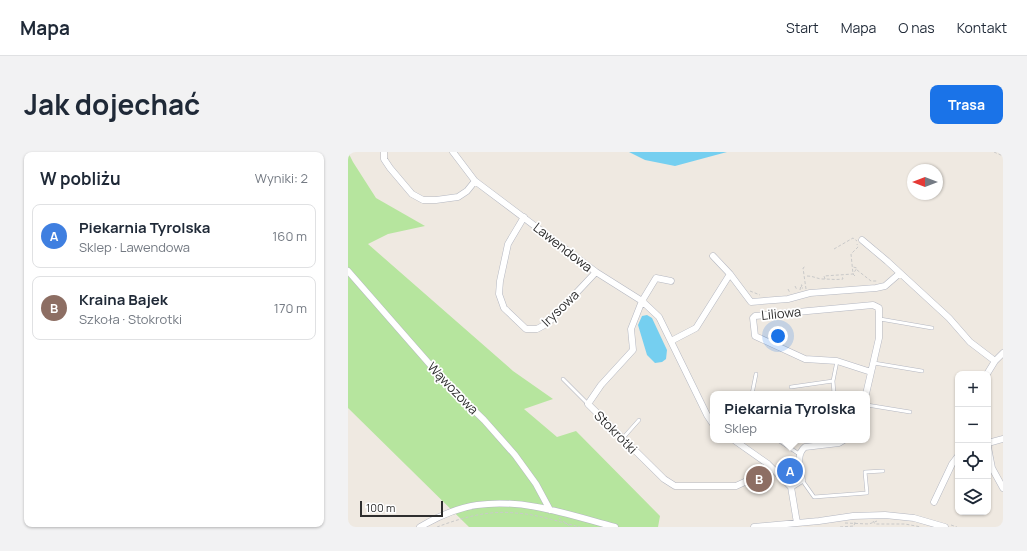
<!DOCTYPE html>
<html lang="pl">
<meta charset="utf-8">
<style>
:root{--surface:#fff;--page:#f2f2f3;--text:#1f2937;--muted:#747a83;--line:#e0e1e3;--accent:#1a73e8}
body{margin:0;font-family:Manrope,sans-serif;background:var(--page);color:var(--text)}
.controls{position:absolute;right:12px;bottom:12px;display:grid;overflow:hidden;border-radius:8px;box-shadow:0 1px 3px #0004}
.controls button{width:36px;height:36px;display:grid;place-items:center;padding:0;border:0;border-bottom:1px solid var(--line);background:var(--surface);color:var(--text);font:20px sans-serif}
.compass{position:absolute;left:559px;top:12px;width:36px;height:36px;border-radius:50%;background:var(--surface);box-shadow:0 1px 3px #0004;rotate:270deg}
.scale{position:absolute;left:12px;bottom:10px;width:83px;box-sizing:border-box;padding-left:4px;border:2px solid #2e2e2e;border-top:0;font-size:11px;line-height:14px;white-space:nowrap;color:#2e2e2e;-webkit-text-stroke:3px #fff;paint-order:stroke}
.you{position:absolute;left:430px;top:184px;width:14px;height:14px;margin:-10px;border:3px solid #fff;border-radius:50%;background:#1a73e8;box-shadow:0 0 0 6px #1a73e833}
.badge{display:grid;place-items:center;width:26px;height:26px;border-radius:50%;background:var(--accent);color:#fff;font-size:13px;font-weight:700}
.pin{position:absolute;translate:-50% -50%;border:2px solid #fff;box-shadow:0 1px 4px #0006}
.popup{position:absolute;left:362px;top:239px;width:160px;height:52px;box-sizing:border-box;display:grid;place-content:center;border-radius:8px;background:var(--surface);filter:drop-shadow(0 1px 3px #0005);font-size:13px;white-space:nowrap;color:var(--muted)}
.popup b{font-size:15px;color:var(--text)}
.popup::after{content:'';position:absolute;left:50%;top:100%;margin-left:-8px;border:8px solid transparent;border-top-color:var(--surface)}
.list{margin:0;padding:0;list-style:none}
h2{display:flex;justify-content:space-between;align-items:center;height:52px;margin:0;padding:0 16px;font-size:17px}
h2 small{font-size:13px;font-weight:400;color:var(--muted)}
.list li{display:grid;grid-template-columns:26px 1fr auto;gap:12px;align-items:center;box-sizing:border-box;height:64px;margin:0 8px 8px;padding:0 8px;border:1px solid var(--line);border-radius:8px}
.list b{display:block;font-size:15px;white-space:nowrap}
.list p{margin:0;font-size:13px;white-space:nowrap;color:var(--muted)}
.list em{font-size:13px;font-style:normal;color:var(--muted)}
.icon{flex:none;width:22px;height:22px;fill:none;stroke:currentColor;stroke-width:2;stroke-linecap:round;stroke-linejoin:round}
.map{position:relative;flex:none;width:655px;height:375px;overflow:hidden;border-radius:8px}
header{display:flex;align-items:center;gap:24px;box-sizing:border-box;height:56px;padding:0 20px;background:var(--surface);border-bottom:1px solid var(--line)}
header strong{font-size:19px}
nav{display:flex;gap:22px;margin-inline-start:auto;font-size:14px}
.intro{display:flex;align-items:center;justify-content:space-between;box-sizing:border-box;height:96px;padding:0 24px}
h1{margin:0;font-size:28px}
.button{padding:10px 18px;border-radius:8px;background:var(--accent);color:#fff;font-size:14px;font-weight:700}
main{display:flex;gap:24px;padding:0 24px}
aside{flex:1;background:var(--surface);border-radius:8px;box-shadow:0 1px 3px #0004}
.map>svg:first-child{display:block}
</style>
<header>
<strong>Mapa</strong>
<nav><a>Start</a><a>Mapa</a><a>O nas</a><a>Kontakt</a></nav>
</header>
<div class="intro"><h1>Jak dojechać</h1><a class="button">Trasa</a></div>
<main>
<aside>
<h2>W pobliżu<small>Wyniki: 2</small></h2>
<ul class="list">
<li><span class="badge" style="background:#3f7fe0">A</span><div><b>Piekarnia Tyrolska</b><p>Sklep · Lawendowa</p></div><em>160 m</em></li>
<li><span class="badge" style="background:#8d6e63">B</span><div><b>Kraina Bajek</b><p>Szkoła · Stokrotki</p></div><em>170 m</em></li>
</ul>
</aside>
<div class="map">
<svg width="655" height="375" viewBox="0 0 655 375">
<rect width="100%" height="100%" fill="#efe9e1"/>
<path fill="#b6e59e" d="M0,0L5,10L28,46L77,74L40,82L20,92L165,219L205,247L176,257L209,285L228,279L312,364L310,375H121L0,256Z"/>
<path fill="#75cff0" d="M281,0H379L327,14L297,8Z
M299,163L304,166L319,198L318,207L314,210L307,211L299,203L290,173L294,164Z"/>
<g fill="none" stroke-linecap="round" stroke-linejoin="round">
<defs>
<path id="lane" d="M532,167L584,176
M526,211L574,219
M215,227L240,252
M443,235L485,229
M404,242L408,222
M486,242L485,229L489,209
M519,253L562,260
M275,286L291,268
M430,288L451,302
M454,328L466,345L519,341L517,320L535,319"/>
<path id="street" d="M36,0V7L42,16L64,42L75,48H88L110,45L119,39L127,29
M105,0L127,29L248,120L294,149L311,165L359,263L365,272
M176,65L160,92L152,129L151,142L156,156L178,177H189L200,171L248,120
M514,88L539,109L601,166L622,190L647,209
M365,104L382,122L403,150L440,147L462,141L528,136L537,134L552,121
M0,119L99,232L136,268L167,303L188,332L202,358
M323,129L308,126L294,149L283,177L285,198L253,233L240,252L316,327L327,334H388L401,328L420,312
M323,189L348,176L382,122
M639,222L647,209L655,201
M518,242L531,186V156L525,153L407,164L405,166L407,184L457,207L489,209L523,220
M386,288L420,312L443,335L449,371
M640,291L655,287
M640,295L644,316L655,336
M443,335L454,328C453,317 447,303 457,295L491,291L496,288
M586,350L604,312L610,304
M72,375C89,365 108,356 129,353C176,346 222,363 267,375
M406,375L471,369L505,364L537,363L566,366L597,375"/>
</defs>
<use href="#lane" stroke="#b4b7c1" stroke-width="4"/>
<use href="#street" stroke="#b4b7c1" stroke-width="7"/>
<path stroke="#c9c9c9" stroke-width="1" stroke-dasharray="3 2" stroke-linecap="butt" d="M646,0L655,4
M486,97L505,86L509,89
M509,118L523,129H529
M459,124C466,124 469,127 475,127C482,127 488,128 495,127L494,124
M507,124L505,122L503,102L510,95L509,92
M477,127L476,124L505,122L509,116L505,115
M447,134L449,138
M440,137L442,141
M458,137L455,116L458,114
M452,138L453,133H454L453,136H455
M402,139L412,143
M211,366L223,375
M525,369L527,372H557L573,375
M497,371L521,372L529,369
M603,373L609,375
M89,375C113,366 140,358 167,361C189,362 211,370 232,375
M492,375L506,374L507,370"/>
<use href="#lane" stroke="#fff" stroke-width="3"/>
<use href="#street" stroke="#fff" stroke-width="6"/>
</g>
<g text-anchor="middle" stroke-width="3.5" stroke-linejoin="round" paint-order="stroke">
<g font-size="13" fill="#2e2e2e" stroke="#fff">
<text transform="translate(215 95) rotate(38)" y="5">Lawendowa</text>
<text transform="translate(212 156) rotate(-44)" y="5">Irysowa</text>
<text transform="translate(433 161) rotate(-6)" y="5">Liliowa</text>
<text transform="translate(105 236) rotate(46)" y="5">Wąwozowa</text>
<text transform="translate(268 280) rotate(45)" y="5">Stokrotki</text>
</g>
</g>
</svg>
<div class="controls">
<button>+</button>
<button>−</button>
<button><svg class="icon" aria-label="locate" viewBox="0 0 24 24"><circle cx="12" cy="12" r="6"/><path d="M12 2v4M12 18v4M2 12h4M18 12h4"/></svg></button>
<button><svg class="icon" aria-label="layers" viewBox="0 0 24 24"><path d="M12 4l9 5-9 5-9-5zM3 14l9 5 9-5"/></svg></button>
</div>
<svg class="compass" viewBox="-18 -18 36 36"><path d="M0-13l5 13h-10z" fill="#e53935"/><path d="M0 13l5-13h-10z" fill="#747a83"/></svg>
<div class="scale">100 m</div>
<div class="you"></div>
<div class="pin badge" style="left:442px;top:319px;background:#3f7fe0">A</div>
<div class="popup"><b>Piekarnia Tyrolska</b>Sklep</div>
<div class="pin badge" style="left:411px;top:327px;background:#8d6e63">B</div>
</div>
</main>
